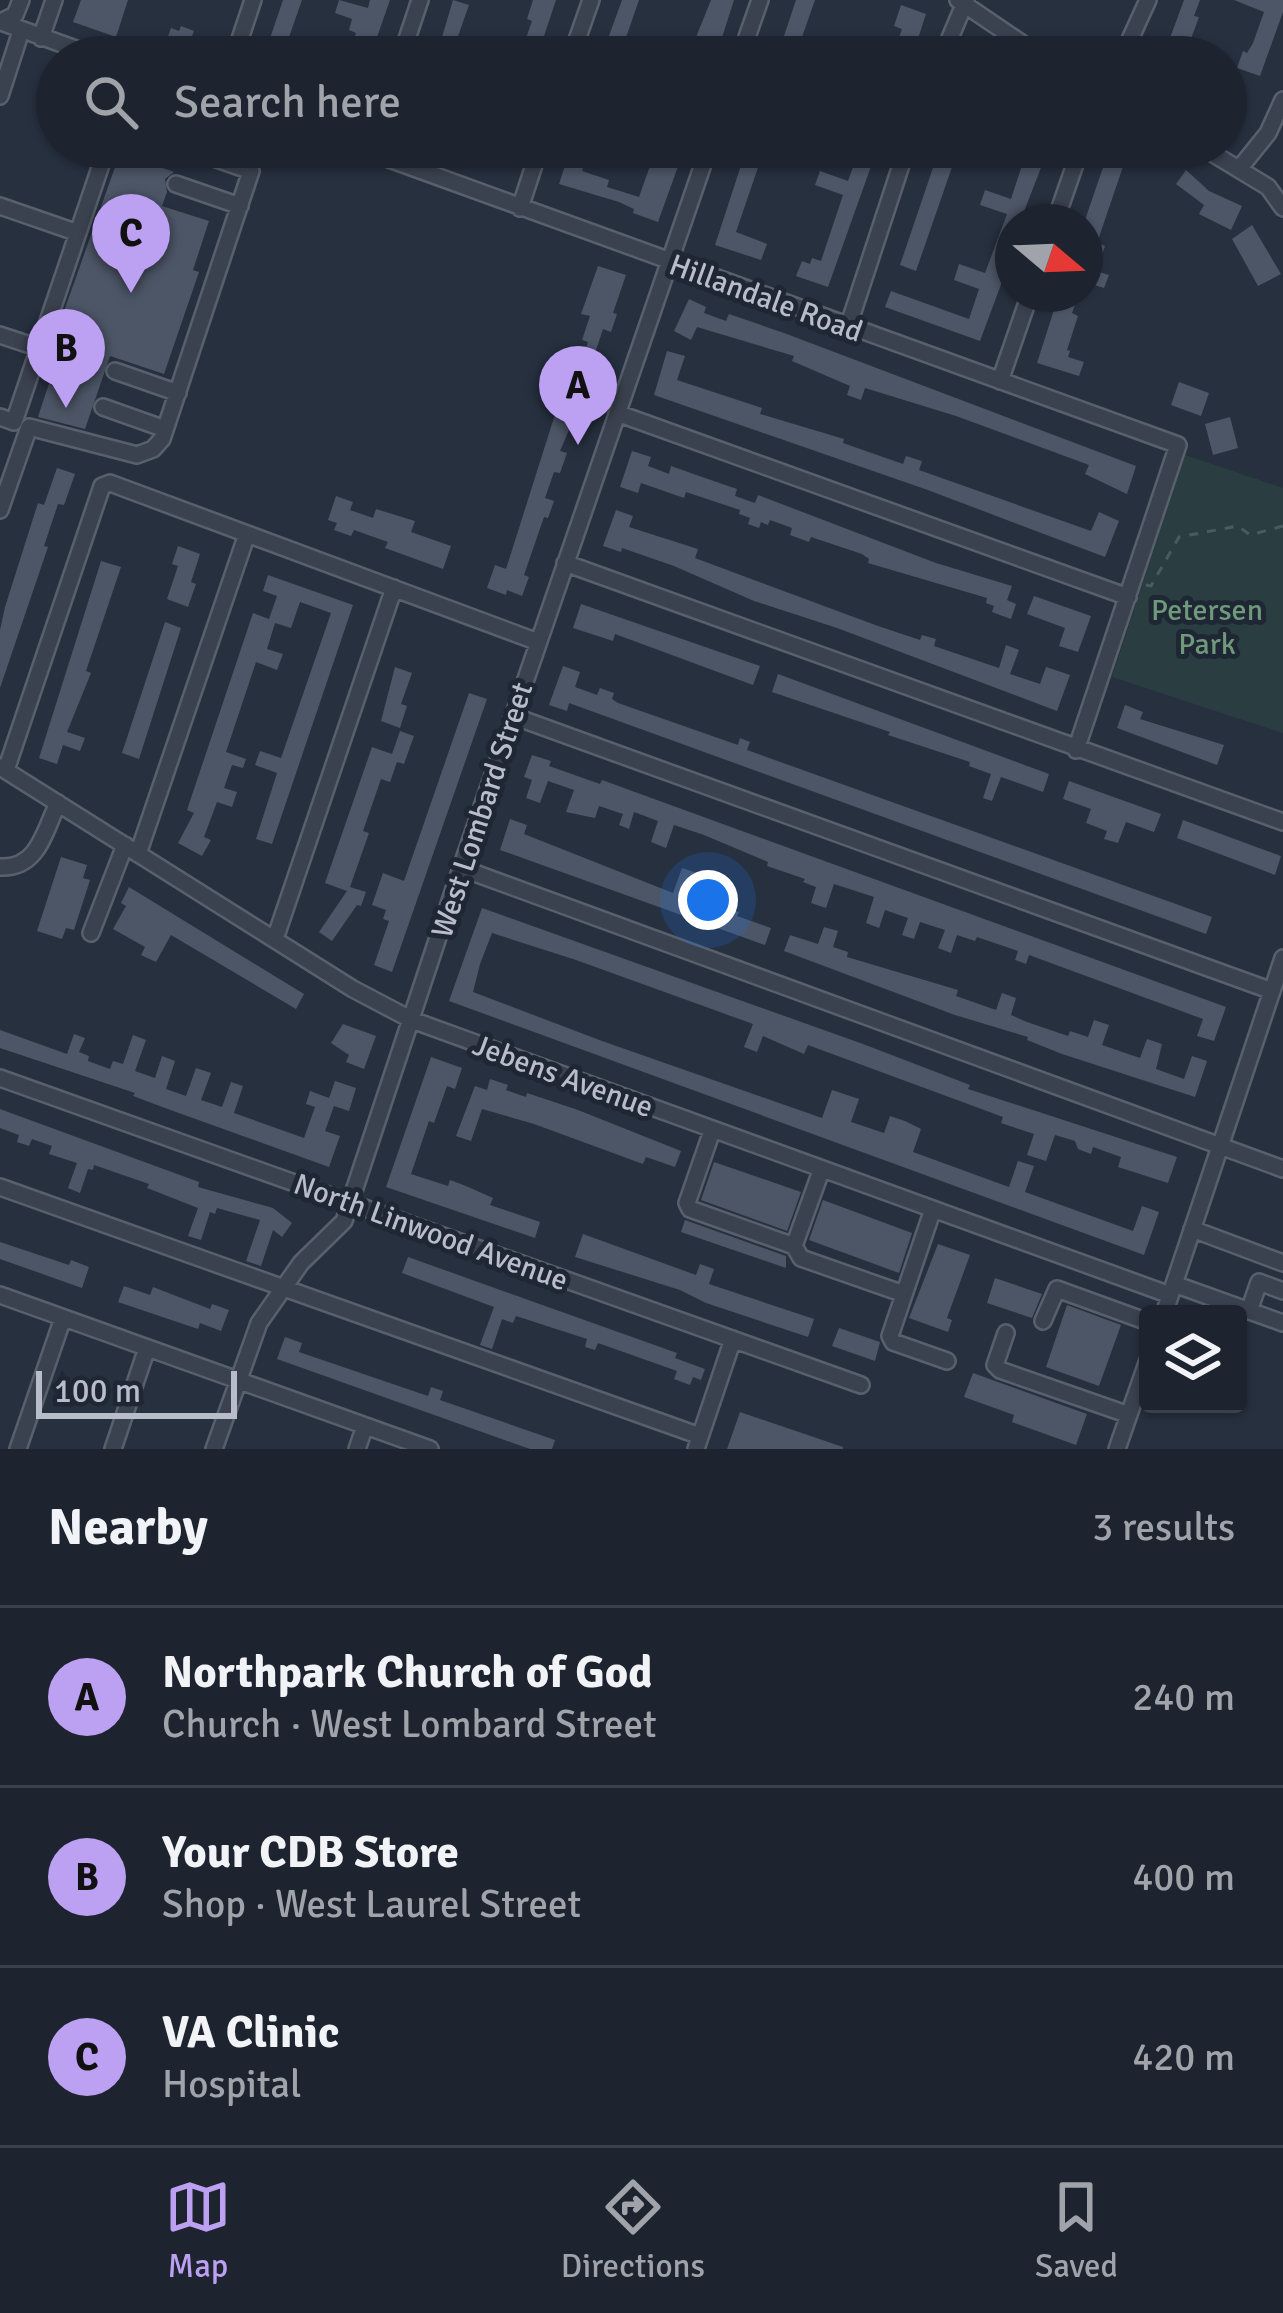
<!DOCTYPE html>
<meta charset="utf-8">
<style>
:root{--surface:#1d242f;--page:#2a303b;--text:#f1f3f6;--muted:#a0a4aa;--line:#3b414b;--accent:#bca0f2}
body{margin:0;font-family:Signika,sans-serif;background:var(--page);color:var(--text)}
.controls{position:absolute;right:36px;bottom:36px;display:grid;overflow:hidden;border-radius:12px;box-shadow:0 3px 9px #0004}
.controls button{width:108px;height:108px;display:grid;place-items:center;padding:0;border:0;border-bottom:3px solid var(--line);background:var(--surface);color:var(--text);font:60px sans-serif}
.compass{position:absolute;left:995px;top:204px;width:108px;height:108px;border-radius:50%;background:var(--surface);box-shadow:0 3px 9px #0004;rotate:109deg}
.scale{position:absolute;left:36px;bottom:30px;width:201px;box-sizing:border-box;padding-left:12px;border:6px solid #b7bdc9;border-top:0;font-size:33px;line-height:42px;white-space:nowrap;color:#b7bdc9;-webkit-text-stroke:9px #1f2734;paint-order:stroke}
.you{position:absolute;left:708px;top:900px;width:42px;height:42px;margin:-30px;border:9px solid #fff;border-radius:50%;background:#1a73e8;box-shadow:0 0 0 18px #1a73e833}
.badge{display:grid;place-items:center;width:78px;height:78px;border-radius:50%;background:var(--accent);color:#111;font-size:39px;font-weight:700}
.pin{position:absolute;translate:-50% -99px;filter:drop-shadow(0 3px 6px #0008)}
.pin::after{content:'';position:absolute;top:63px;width:42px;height:36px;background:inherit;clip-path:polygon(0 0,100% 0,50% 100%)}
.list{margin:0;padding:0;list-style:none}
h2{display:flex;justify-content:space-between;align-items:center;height:156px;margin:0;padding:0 48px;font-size:51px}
h2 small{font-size:39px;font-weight:400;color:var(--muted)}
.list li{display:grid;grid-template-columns:78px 1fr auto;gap:36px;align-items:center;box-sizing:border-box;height:180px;padding:0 48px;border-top:3px solid var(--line)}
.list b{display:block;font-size:45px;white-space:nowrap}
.list p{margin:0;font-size:39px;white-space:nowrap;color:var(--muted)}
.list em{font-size:39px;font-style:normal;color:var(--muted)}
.icon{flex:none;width:66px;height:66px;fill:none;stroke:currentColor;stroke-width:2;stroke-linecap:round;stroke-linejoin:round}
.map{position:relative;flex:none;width:1283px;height:1449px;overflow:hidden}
.search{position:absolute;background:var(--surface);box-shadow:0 3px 9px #0004;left:36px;right:36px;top:36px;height:132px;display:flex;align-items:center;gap:30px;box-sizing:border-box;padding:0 42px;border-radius:66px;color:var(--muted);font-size:45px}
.sheet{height:696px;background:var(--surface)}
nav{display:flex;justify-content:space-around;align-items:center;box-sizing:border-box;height:168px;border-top:3px solid var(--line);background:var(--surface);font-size:33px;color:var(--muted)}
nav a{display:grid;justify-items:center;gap:6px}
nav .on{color:var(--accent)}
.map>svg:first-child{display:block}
</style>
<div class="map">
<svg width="1283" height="1449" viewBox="0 0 1283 1449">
<rect width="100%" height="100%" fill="#27303f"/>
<path fill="#2a3e41" d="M1185,455L1283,488V733L1112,677Z"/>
<path fill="#4d5667" d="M81,0H128L116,37L73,22Z
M283,0H302L282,57H277L265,53Z
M339,0L368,8L370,0H390L370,57H347L356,33L349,30L352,19L335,13Z
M453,0L469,5L456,42L466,45L462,57H436Z
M533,0H556L537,57L521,53L532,21L527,19Z
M622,0H639L621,52L605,47Z
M711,0H734L719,47L713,57H688Z
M796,0H815L795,57L779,51Z
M1184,0H1200L1194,16L1199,17L1188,47L1181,45L1174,57H1163Z
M1234,0H1283V12L1260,76L1237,68L1243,51L1247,53L1253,43L1264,12Z
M901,5L926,14L912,57H892L902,29L894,26Z
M181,26L194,31L192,36L207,42L202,57L165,45L171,28L179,31Z
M571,147H590L582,171L609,180L607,187L639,197L651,163L660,166L667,147H685L658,222L633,213L634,209L619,202L559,184Z
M747,147H765L736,232L767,244L761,260L715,245Z
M940,147H959L916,271L900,265Z
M1004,147H1049L1020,222H1013V252L980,341L885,307L891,291L969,319L979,289L954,280L959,264L985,273L1007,214L980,205L985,190L1011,199L1025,156Z
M1110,147L1128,152L1097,243L1105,246L1096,271L1109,275L1104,288L1085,282V220Z
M120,153L174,172L165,179L167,192L162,206L209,221L193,270L199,272L164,374L110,356L85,429L38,417L69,322L63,314Z
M858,153L874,158L828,287L796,276L802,261L810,264L812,258L821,261L843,195L815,185L820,171L848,181Z
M1186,170L1209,191L1242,206L1231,230L1199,214L1204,205L1176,184Z
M1252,225L1281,274L1258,286L1232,239Z
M598,266L626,275L613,313L617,314L611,332L603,329L595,353L604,356L592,392L586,390L560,451L567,453L560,473L554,472L545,498L554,501L548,518L544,517L524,575L529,577L522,596L507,590L506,595L487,588L495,565L506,569L558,405L553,403L557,390L570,394L588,342L582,340L590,316L581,314Z
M1059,294H1079L1072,313L1078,316L1067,350L1070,351L1068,357L1084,362L1079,376L1037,363Z
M689,299L706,307L704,313L726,321L729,314L784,333L1136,466L1127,494L1085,474L1089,465L956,416L865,388L861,400L847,395L850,386L792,361L794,356L697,327L691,340L674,331Z
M667,351L685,356L677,380L762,408L760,414L844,439L843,443L903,464L906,456L922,461L919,470L1091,531L1099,512L1119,521L1105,557L925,489L654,395Z
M1179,382L1209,393L1201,416L1171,405Z
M1230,417L1238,448L1213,455L1205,424Z
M632,451L651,457L648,466L669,474L671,466L705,478L737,489L735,496L755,503L758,495L936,563L1012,586L1007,600L1016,604L1011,619L992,612L994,606L986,603L987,598L868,563L869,559L862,554L811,537L809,542L790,535L792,528L770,520L768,525L761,522L759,528L748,524L750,518L739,514L740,510L686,492L684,498L641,483L638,493L620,487Z
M57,468L75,474L64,505L58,504L44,546L48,547L0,688V630L5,607L38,503L44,505Z
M336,496L353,502L350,510L373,518L376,509L415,521L411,532L451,546L443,569L385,548L388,542L354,530L351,536L334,530L337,523L328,520Z
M616,510L633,516L629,527L698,549L695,558L878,626L920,640L922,635L936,639L934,646L999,668L1006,645L1019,650L1010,674L1040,684L1046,667L1070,675L1057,711L837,628L754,601L674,566L622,548L621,552L603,546Z
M178,546L200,554L191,582L196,584L188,607L167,599L178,566L172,564Z
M101,561L121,567L86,671L91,673L67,732L85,738L80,751L63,745L57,764L39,758Z
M268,575L353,605L272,844L256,839L277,773L255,765L260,751L281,758L331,613L300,602L291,628L275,623L267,649L283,654L277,670L256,662L226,752L246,759L243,768L232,765L224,788L237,792L232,807L217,802L204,837L211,840L202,856L178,843L194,813L187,810L253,613L269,619L277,596L263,591Z
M1034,596L1091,616L1078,652L1059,646L1065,628L1027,614Z
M581,604L760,666L753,685L615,634L613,641L573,628Z
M165,622L181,628L139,759L122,753Z
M563,666L580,672L575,687L597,695L600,688L614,693L612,699L618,703L738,745L740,738L750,742L747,750L1212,917L1206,934L569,703L567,711L549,705Z
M395,667L412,673L401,704L407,706L400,728L381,721Z
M778,674L1049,774L1043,792L1001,777L992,801L983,798L991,774L969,766L970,762L888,735L890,732L772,692Z
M469,693L487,699L392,972L374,965L389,921L383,919L386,910L372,905L383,873L404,881Z
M1125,705L1143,712L1140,719L1224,745L1217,765L1117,728Z
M400,731L414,736L404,764L397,762L390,782L381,779L363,831L369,833L350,887L366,892L361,906L357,905L332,941L319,932L347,891L325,883L372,747L392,754Z
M532,755L551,761L549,766L600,784L602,780L1226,1007L1214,1041L1197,1036L1203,1019L1029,955L1026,964L1015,960L1018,951L977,937L975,941L957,935L951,953L938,948L945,930L920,922L914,939L902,935L908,918L885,910L879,928L866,923L874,897L834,884L826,908L811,903L816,887L803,882L805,879L767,866L768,862L704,835L674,825L666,848L651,842L658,821L634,812L629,829L619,825L623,814L599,806L595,818L566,812L574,790L548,781L540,803L526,798L532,780L524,777Z
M1069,781L1161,814L1154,832L1126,822L1118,843L1104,839L1107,831L1086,823L1091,809L1063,799Z
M510,819L527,825L524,834L673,893L682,868L697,873L689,898L739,912L737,916L771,928L765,945L500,850Z
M1183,820L1281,856L1275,875L1177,838Z
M61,857L87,865L83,878L90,880L74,930L66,928L62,939L37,931Z
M129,887L304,994L296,1009L171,935L156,962L141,955L145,947L113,929L126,906L121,903Z
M482,908L863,1044L970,1085L968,1089L1177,1157L1168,1183L1118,1167L1121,1157L1093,1147L1091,1154L1078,1149L1075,1141L1055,1135L1046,1161L1027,1155L1034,1134L1001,1123L1003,1117L808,1045L804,1054L763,1036L757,1052L744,1047L753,1024L576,960L492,933L480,964L473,992L602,1041L822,1118L832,1090L859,1099L851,1122L884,1133L890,1116L905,1121L921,1129L913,1152L1009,1187L1018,1161L1034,1166L1025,1192L1133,1231L1142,1206L1159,1212L1144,1255L449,1001Z
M824,927L838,931L833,947L848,952L847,957L958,990L956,996L996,1010L1002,993L1016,998L1011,1015L1027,1022L1068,1036L1070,1031L1088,1037L1094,1020L1109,1025L1102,1045L1140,1058L1147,1039L1162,1044L1156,1069L1184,1079L1192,1056L1207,1061L1195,1097L1062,1054L1027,1040L1028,1037L955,1015L784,951L790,935L818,944Z
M343,1024L376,1036L364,1069L346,1062L349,1055L331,1043Z
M0,1030L67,1054L74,1034L85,1038L79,1052L89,1056L88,1061L110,1069L113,1061L123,1064L133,1035L146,1040L135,1071L155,1078L162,1056L175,1061L166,1089L186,1096L196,1068L211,1073L201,1100L222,1107L231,1082L243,1086L234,1113L304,1138L315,1107L306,1104L310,1091L329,1098L335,1081L356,1088L349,1111L334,1106L325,1131L340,1136L329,1167L165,1108L133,1096L135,1093L0,1048Z
M431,1057L462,1068L455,1089L447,1086L434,1123L429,1121L411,1174L448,1186L450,1180L466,1186L493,1198L490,1205L540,1222L535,1238L386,1187Z
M490,1079L508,1085L506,1090L526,1097L527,1093L578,1110L681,1151L675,1167L646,1157L643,1164L534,1124L482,1109L471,1141L456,1136L475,1086L487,1090Z
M0,1109L199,1182L198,1187L273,1208L292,1223L282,1237L273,1230L261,1266L246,1261L260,1220L217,1208L215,1214L210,1212L201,1240L188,1236L198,1208L147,1188L149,1184L94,1165L93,1170L88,1169L80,1193L68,1188L77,1163L49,1154L52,1146L32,1139L29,1146L17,1142L19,1135L0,1128Z
M714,1162L801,1192L787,1231L701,1200Z
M823,1200L912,1233L899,1273L809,1240Z
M685,1220L786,1256V1268L681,1232Z
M583,1234L696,1275L700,1264L714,1269L709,1284L814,1319L808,1337L706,1303L680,1290L575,1257Z
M0,1242L69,1265L71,1260L89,1267L82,1288L0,1259Z
M938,1244L970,1255L947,1318L952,1320L948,1332L909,1318Z
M408,1257L677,1353L675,1358L705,1369L701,1380L693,1377L690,1385L674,1379L677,1371L598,1343L595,1350L585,1347L587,1339L516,1316L513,1323L502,1319L492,1349L480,1345L494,1307L402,1273Z
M995,1278L1042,1294L1032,1318L987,1303Z
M124,1286L150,1295L153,1287L210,1309L212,1304L229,1310L221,1331L200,1323L198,1329L118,1302Z
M1067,1305L1121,1325L1099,1386L1046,1367Z
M839,1328L880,1342L875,1361L832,1346Z
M285,1337L302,1343L299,1352L428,1396L431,1387L443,1391L440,1400L555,1440L552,1449H530L277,1359Z
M973,1373L1087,1414L1076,1445L1012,1422L1014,1415L964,1397Z
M740,1412L843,1447V1449H727Z"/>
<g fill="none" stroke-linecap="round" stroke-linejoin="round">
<defs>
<path id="minor" d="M958,0L1042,57
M1,22L98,57
M1,22L15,15L21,0
M41,38L54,0
M234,57L253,0
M401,57L420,0
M571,57L591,0
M740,57L760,0
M942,57L966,0
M1122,57L1148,0
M0,96L21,31
M356,147L1178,445L1076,750
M1202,147L1268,187L1283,208
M1239,169L1268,133L1283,100
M176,184L240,206
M0,206L78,233
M520,208L540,147
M1055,222L1081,147
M848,327L907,147
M0,335L39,348L107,147
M115,371L178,393
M1000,381L1030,294
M103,407L165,429
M617,413L1128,597
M0,417L14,422L39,348
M0,510L29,427L137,455L153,449L162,439L251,171L182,147
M565,563L1283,822
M513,716L1272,991
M0,767L353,989L412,1020L1170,1295
M6,770L102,486L110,483L538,642
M138,854L247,534
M0,867C38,869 44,832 58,803
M461,868L1283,1169
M91,933L125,845
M275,939L394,588
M0,1078L861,1385
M712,1131L687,1203L690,1209L794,1246L821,1171
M0,1187L700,1436
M932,1212L890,1336L893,1342L947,1361
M1192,1229L1283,1263
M794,1246L801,1258L904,1294
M1174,1284L1283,1323
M0,1295L430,1449
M1249,1311L1259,1282L1283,1291
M1164,1314L1283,958
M1043,1321L1057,1289L1148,1322
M1006,1333L995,1365L1000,1370L1129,1415
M18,1449L63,1318
M113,1449L147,1348
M214,1449L259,1323L301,1263L344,1221L461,868L709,147
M357,1449L365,1426
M696,1449L733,1339
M1117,1449L1148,1360"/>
</defs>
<use href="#minor" stroke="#58606c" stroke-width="20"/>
<path stroke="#495b5f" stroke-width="3" stroke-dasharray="9 9" stroke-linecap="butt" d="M1146,585L1151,586L1179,537L1238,526L1250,535L1283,526"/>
<use href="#minor" stroke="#3b424f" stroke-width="15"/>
</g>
<g text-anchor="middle" stroke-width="10" stroke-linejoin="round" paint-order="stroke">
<g font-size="30" fill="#b7bdc9" stroke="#1f2734">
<text transform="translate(766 298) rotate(20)" y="10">Hillandale Road</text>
<text transform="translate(482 810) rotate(-72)" y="10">West Lombard Street</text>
<text transform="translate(563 1076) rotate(20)" y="10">Jebens Avenue</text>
<text transform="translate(431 1232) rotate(20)" y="10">North Linwood Avenue</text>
</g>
<g font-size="30" fill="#6f997b" stroke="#1f2734">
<text x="1207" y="620">Petersen<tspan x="1207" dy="34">Park</tspan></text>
</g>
</g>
</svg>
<div class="controls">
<button><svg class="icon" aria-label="layers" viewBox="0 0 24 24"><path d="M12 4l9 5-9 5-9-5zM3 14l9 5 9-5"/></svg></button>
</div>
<svg class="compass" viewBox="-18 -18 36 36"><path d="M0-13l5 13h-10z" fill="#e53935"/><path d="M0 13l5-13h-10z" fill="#a0a4aa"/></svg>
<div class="scale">100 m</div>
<div class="you"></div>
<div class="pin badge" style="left:578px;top:445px">A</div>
<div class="pin badge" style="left:66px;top:408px">B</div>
<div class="pin badge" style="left:131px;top:293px">C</div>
<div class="search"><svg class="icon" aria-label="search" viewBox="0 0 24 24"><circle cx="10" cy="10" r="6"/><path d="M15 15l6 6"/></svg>Search here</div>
</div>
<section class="sheet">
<h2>Nearby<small>3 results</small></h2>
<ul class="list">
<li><span class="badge">A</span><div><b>Northpark Church of God</b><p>Church · West Lombard Street</p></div><em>240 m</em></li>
<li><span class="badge">B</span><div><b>Your CDB Store</b><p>Shop · West Laurel Street</p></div><em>400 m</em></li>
<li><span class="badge">C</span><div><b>VA Clinic</b><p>Hospital</p></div><em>420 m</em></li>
</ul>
</section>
<nav>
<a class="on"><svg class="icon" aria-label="map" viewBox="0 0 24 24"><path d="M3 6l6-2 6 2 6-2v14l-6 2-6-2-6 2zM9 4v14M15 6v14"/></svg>Map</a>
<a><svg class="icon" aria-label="directions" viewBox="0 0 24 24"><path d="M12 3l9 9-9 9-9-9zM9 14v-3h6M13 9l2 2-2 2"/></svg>Directions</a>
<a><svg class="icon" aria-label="saved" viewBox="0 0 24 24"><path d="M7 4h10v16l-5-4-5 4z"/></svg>Saved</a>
</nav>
